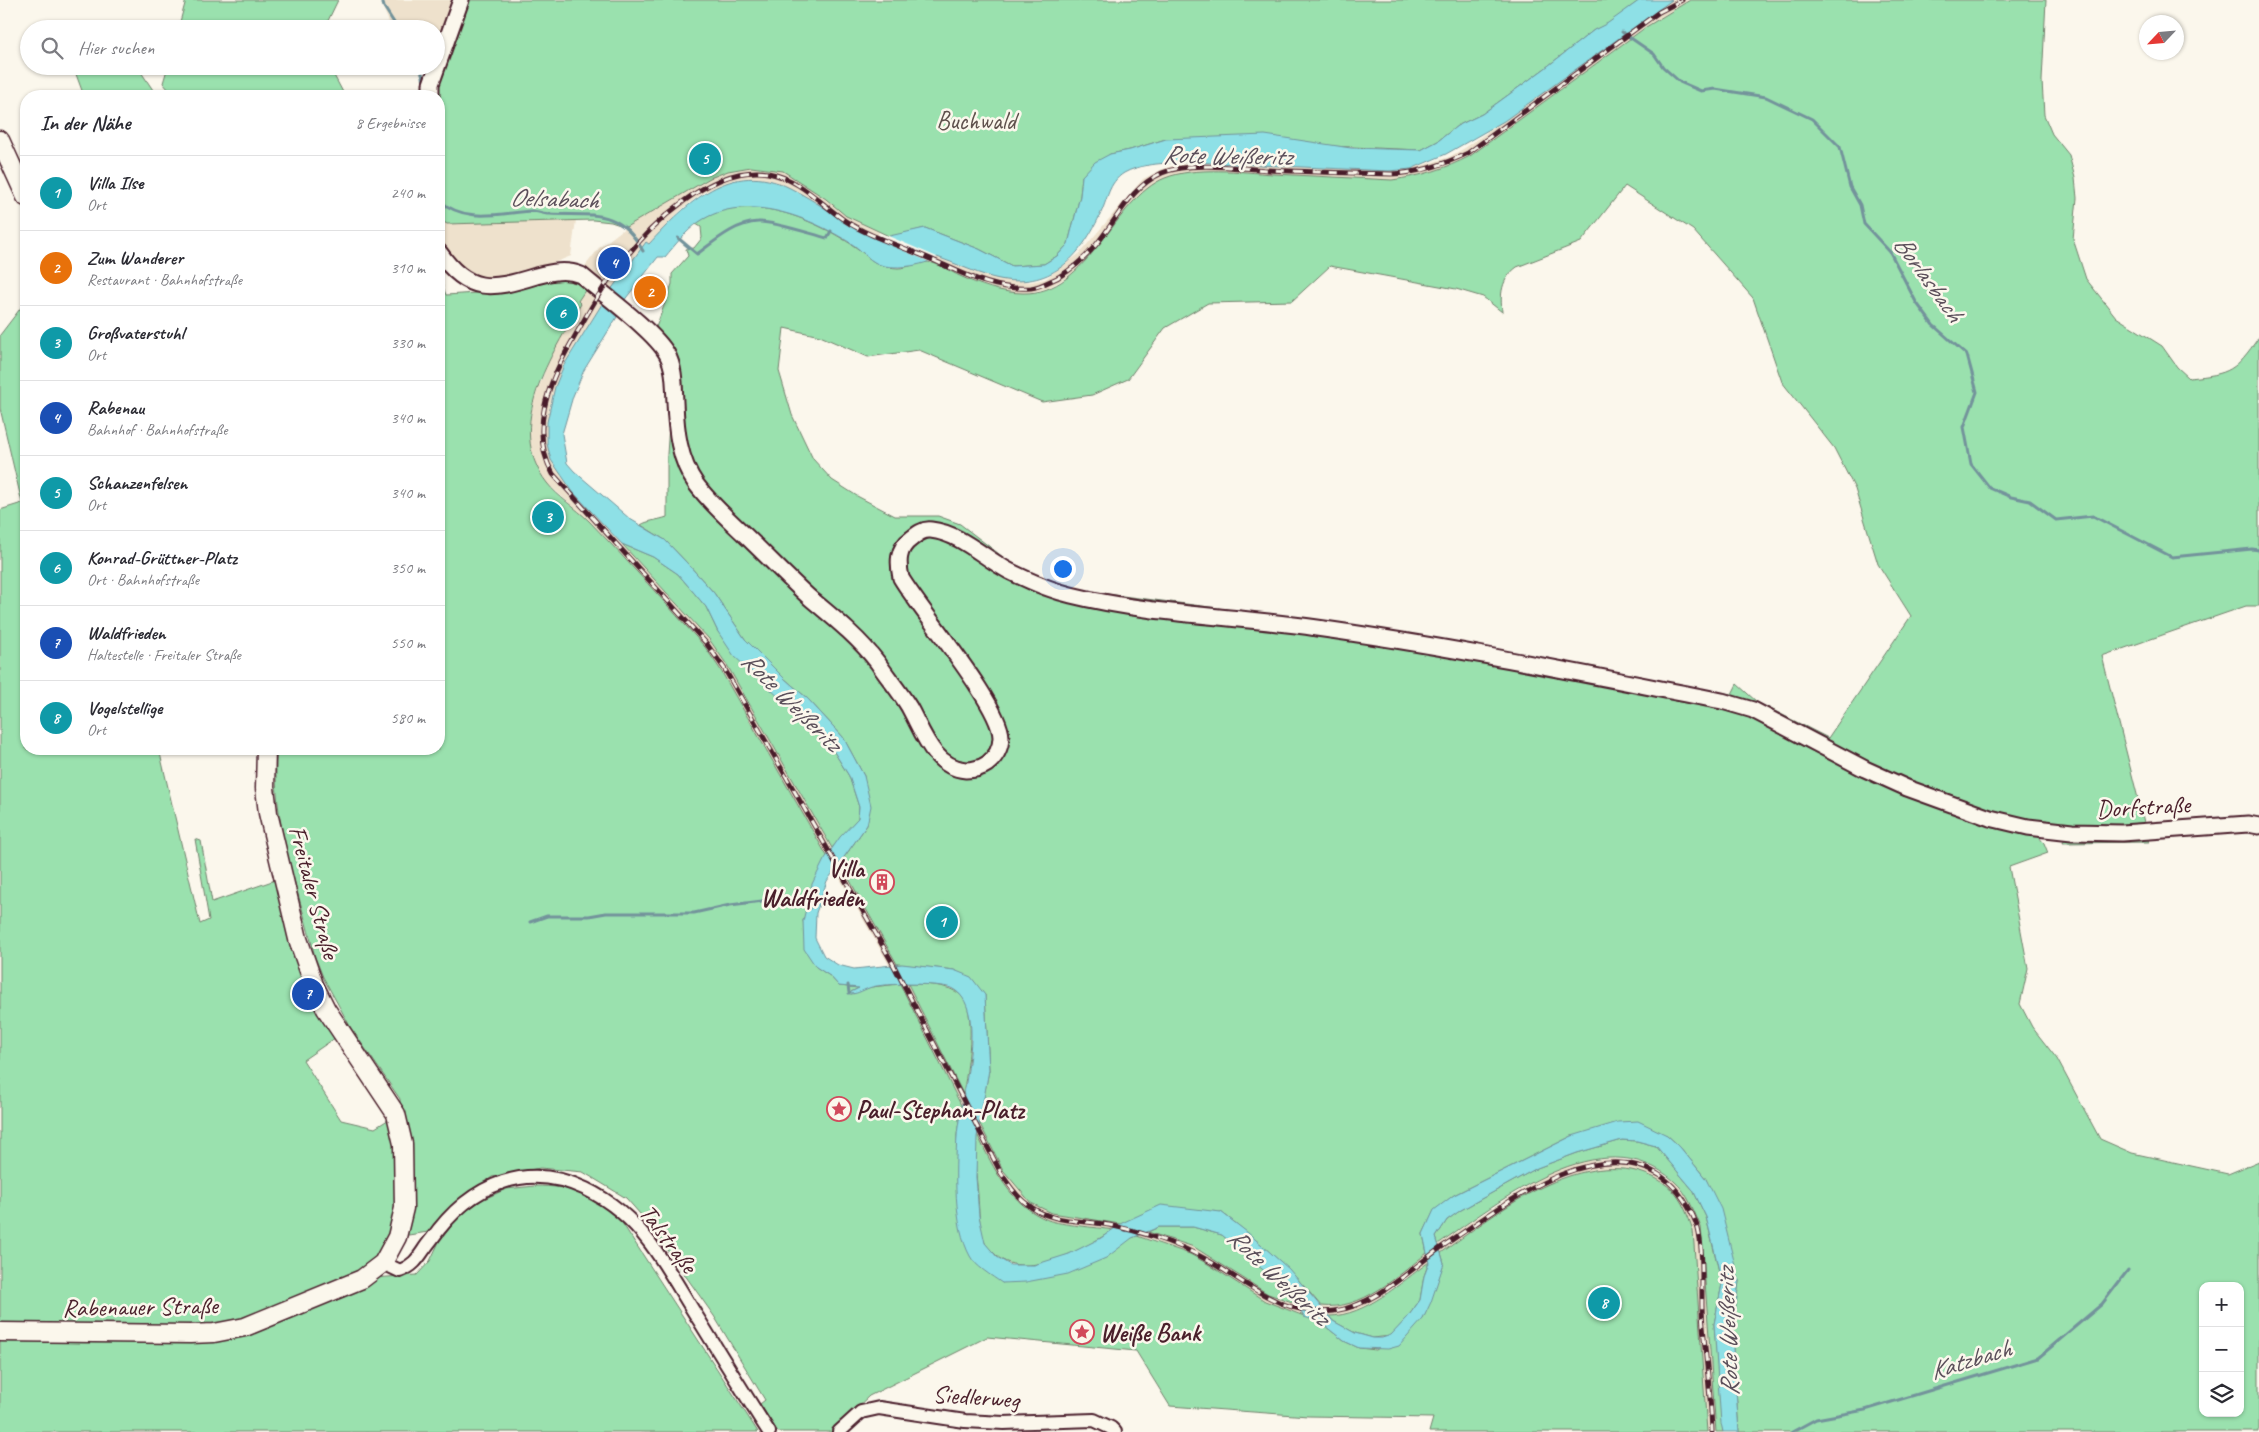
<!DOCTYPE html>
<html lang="de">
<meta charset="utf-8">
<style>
:root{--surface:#fff;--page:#f2f2f3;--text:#2b2b33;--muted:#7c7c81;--line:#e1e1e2;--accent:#d1495b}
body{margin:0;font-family:Caveat,sans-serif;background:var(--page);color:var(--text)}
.controls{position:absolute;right:15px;bottom:15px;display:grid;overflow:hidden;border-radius:10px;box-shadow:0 1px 4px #0004}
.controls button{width:45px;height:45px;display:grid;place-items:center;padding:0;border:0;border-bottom:1px solid var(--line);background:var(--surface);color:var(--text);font:25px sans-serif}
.compass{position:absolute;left:2139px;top:15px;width:45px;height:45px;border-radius:50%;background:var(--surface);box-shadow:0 1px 4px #0004;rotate:244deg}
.you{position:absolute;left:1062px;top:568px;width:18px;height:18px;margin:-12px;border:4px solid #fff;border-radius:50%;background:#1a73e8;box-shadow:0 0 0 8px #1a73e833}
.badge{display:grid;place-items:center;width:32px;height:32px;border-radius:50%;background:var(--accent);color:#fff;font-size:16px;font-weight:700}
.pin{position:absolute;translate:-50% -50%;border:2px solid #fff;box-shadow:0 1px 5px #0006}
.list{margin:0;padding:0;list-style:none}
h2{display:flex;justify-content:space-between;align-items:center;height:65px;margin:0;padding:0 20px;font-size:21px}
h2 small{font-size:16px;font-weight:400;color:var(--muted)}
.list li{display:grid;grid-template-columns:32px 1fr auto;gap:15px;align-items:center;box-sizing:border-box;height:75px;padding:0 20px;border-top:1px solid var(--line)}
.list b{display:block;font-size:19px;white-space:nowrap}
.list p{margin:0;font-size:16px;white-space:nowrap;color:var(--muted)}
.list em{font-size:16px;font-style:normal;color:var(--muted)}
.icon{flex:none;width:28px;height:28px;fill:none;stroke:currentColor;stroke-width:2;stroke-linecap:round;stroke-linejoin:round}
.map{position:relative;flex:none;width:2259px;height:1432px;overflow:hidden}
.search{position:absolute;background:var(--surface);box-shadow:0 1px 4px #0004;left:20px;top:20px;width:425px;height:55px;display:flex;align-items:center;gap:12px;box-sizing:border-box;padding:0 18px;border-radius:28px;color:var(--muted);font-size:19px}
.panel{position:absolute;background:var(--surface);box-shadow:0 1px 4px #0004;left:20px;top:90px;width:425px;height:665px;border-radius:20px}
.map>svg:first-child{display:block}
</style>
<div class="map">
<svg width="2259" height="1432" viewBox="0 0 2259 1432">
<rect width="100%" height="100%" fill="#fbf7ec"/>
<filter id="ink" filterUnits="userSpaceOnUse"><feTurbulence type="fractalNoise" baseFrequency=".02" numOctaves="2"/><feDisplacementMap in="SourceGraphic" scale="10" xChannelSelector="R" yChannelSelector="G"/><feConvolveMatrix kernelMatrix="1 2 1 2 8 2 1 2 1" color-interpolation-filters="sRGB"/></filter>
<g filter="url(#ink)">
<path fill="#eee1cc" d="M383,0H456L436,56V29H392L383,8Z
M1672,0H1690L1646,27L1470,156L1431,173L1392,180L1198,172L1165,178L1120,218L1099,247L1071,275L1048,288L1025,294L1003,291L971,281L934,264L937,257L989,277L1030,282L1045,279L1079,254L1143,179L1163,169L1179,164L1272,165L1389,171L1411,169L1449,157L1465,148Z
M751,167L783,171L826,199L846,216L879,232L876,239L845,223L821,206L742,179L704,192L681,210L649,244L646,242L610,291L564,365L555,387L547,422L573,492L709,639L727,665L892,954L1003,1170L1031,1203L1052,1212L1113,1223L1194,1247L1269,1294L1286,1301L1331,1308L1368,1295L1469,1223L1537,1180L1562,1168L1580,1161L1613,1159L1642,1163L1675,1182L1690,1201L1701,1227L1716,1432H1707L1693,1230L1567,1175L1543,1187L1473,1230L1374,1301L1355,1311L1333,1317L1310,1316L1286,1310L1265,1302L1208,1264L1152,1240L1113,1230L1049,1221L1026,1208L1009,1192L997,1175L903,989L720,669L705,647L616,550L588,520L547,483L537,467L530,448V420L534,400L550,358L578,301L593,279L582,270L599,248L626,227L710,178L728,171Z
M439,219L447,224L576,220L571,256L524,275L497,280L472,277L445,254L439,240Z"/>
<path fill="#9ae1ae" stroke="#72806c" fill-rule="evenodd" d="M186,0H338L324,29H178Z
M468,0H1640L1608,24L1594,30L1544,69L1482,114L1457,126L1438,141L1421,150L1166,139L1130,150L1110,154L1082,176L1080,196L1068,244L1057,256L1044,264L1012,266L979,249L925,228L891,237L846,216L826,199L783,171L751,167L728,171L710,178L626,227L611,222L593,220L447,224L439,219L437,96L441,79Z
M1690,0H2046L2042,81L2044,115L2052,134L2069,155L2075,178L2077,198L2073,239L2086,279L2116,317L2162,346L2177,367L2189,378C2231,374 2235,371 2259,337V606H2246L2102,656L2149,842L2063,843L2065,837L2037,835L2044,843L2048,853L2009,867L2028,968L2020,1004L2032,1027L2057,1059L2100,1139L2132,1153L2228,1174L2259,1161V1432H1739L1732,1334L1739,1281L1706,1179L1680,1147L1667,1135L1572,1136L1454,1195L1434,1211L1423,1234L1427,1253C1398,1276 1361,1311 1321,1306C1292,1270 1258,1240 1221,1212L1120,1224L1052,1213L1031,1203L1003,1170L979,1122L989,1070L985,995L954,970L897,964L840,863L867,825L864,776L843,737L808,699L785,679L745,639L714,593L687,563L665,540L641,525C646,521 659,520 667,517V454L674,352L655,330L672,284V274L688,256L686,249L694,248L702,238L701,227L696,224C742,188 812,218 854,246C862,251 870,261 879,264C884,266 892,268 898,268C908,268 918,262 928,262C938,263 951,272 960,276C979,285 1002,293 1023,293C1089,295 1114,198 1165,178C1195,166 1241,172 1273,174C1313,176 1353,178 1392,180C1421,176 1445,169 1470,156L1646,27ZM1625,186L1693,230L1753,298L1782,382L1834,448L1855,489L1878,564L1911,616L1828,738L1757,702L1737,684L1732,694L1666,684L1599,668L1368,627L1091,592L1050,581L1016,567L960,524L938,516H895L857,496L832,480L813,459L792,415L779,371L784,328L820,336L868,357L919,350L1042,402L1092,395L1128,379L1165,328L1208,303L1292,301L1330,266L1456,289L1483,297L1502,312C1500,294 1501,279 1517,267L1581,242ZM2203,1286H2240V1413H2203Z
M73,66H137L157,96H84Z
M168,66H329L345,96H174L163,83Z
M552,275C562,283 575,279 586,289L578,301L581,304C552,354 503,426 547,483C558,497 576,508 589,521C629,562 667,605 705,647L720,669L827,856L803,921L816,967L830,976L839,986L859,988L851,992V994L871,987L900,984L961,1105L957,1135V1183L1002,1283L1137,1236L1190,1254L1208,1264L1265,1301L1320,1322L1344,1341L1359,1348L1376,1350L1423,1319L1444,1263L1441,1253C1494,1215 1562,1159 1631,1170C1646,1173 1661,1179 1672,1190C1683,1201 1688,1216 1693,1230L1707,1432H1429L1433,1418L1308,1416L1170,1406L1136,1351L987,1337L869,1396L836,1427L833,1432H778L760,1404L765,1400L714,1316L648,1223L626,1198L583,1172L540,1168L492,1177L449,1210L428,1232L402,1236L400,1099L351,1028L323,977L315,957C299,890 270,819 277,749H439V276L446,295L506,291Z
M26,301V749H55L66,753L106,749H159L200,924L209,920L195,839L201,841L212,902L278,879L338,1036L303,1060L341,1120L375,1128L391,1118L395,1127L399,1202L392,1238L369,1267L222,1327H0V510L22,503L0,408V335Z
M622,544L653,557L678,574L706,607L718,632L828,742L849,776L859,807L858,818L832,848L727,665L709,639Z
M908,984C925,984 948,984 961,995C978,1010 967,1073 963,1094Z
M977,1134C994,1169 1010,1205 1048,1220C1061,1225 1096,1227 1113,1230C1086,1248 1021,1284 994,1253C991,1250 986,1246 984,1241C979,1227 979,1210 978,1195C976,1176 974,1154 977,1134Z
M1622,1140L1637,1141L1656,1146L1693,1190L1706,1217L1722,1284L1714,1324L1723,1432H1716L1701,1227C1694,1212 1688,1193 1674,1181C1602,1117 1499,1202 1438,1244L1436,1237L1447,1220L1461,1210L1537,1168L1577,1153Z
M535,1186C571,1186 589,1193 617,1215L758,1432H0V1336L181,1339L373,1278L417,1275L430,1261L439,1242L460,1215L482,1200L506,1189Z
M1159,1227H1193L1222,1235L1288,1291L1295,1303L1268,1294L1194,1247L1148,1232Z
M1429,1262L1424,1276L1420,1300L1407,1318L1391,1336L1373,1338L1355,1333L1333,1321L1329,1316C1366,1316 1401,1282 1429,1262Z"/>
<path fill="#8ee0e6" stroke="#73939b" d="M1640,0H1672L1504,121L1446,154L1411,169L1389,171C1338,169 1288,166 1237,164C1208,163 1150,158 1124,173C1108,183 1108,199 1100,215C1078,262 1046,292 991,277C973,272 955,263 937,257C925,266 890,271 876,263C868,259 862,251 855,246C813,218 746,190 699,222C686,231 675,245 665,257H658L623,302L610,291L646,242L649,244C686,204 731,158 790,188C820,203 846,224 876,239L925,228L979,249L1012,266L1044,264L1057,256L1068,244L1080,196L1082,176L1095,162L1110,154L1130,150L1166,139L1265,135L1351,148L1421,150L1438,141L1457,126L1482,114L1544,69L1594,30L1608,23Z
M602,304L617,317L584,370L573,396L562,434L567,463L574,471L630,519L665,540L687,563L714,593L745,639L785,679L808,699L843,737L864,776L871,806L867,825L827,881L816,913L815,938L824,956L838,965L854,969L902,964L954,970L971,977L985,995L989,1070L977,1137L976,1177L979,1216L985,1243L997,1257L1010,1265H1034L1069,1254L1101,1238L1122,1223L1161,1205L1221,1212L1247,1232L1289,1269L1333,1321L1355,1333L1373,1338H1382L1391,1335L1407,1318L1420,1300L1424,1276L1429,1263L1423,1234L1434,1210L1454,1195L1572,1136L1618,1122L1638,1121L1667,1135L1680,1147L1706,1179L1721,1209L1739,1281L1732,1334L1739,1432H1723L1721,1423L1714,1324L1722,1284L1714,1249L1706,1217L1693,1190L1656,1146L1637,1141L1622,1140L1577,1153L1537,1168L1461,1210L1447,1220L1436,1237L1444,1263L1431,1302L1423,1319L1399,1346L1388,1349L1359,1348L1344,1341L1320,1322L1304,1317L1288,1291L1222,1235L1193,1227H1159L1132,1238L1106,1258L1068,1274L1026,1282L1002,1283C992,1276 975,1266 970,1256C953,1225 955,1171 957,1136C959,1102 991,1006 951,988C938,983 886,983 872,987C864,989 859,994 850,994L851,992L859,988L839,986L830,976L816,967L804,949L803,921L812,884L824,860L840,837L858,818L859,807L849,776L828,742L734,656L718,632L706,607L678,574L653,557L622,544L573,492L551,460L547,444V422L555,387L564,365Z"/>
<path fill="#fbf7ec" d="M886,235L937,257L935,261L932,263L876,239L877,237Z"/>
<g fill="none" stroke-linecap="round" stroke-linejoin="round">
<path stroke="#73939b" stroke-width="3" d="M382,0L384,7L398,29
M1622,32L1654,54L1663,67L1680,82L1701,91L1715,89L1766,97L1812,119L1840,147L1850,187L1860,205L1864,224L1890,252L1916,302L1933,325L1967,355L1977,392L1964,427L1971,464L1990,488L2011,497L2030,501L2056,520L2093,516L2172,557L2252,549L2259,550
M419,66L423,76L424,85
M439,200C465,224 500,213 531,211C537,211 544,214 550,214C592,216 619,207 643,251
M678,238L697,254C715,241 735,223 758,222C773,221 811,234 827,238L831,231
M530,922L547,916H589L606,913H694L730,905L771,900L801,904L810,908
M848,985L849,993
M1792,1432L1816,1419L1865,1410L2038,1358L2102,1304L2128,1270"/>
<defs>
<path id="minor" d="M383,1263L400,1271C418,1264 420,1253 431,1240C449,1214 473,1192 503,1182C560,1163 617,1199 650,1243C668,1267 683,1295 699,1320C722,1357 745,1395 769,1432
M839,1432L861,1412L879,1408L965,1421L1004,1423L1094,1420L1111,1428L1115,1432"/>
<path id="tertiary" d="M431,96V84L461,0
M439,252C468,294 491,290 536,276C551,272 566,269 581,275C603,294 654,331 667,354C675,369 674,386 675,402C676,430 679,460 696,484C710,503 728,519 745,535C767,556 788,578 810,598C834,618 859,638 878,663C888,678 900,692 909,707C923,732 933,767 966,770C974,770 981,768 987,764C995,758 1001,748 1001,737C1000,704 921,612 901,578C898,563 897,549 911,539C917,534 923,529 931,530C960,533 984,558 1009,571C1029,581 1049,590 1071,595C1151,615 1235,616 1317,628C1453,647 1588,675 1722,701L1753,710L1865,769L1907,788L1990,818L2028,827L2072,832L2122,833L2248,824L2259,826"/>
<path id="secondary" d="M0,140L26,197
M0,1332L190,1334L214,1333L245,1327L362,1279L383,1263L397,1237L404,1208L403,1144L396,1114L326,1009L314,985L298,939L268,813L265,788L266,749"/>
</defs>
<use href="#minor" stroke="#4a1f2b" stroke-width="16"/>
<use href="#tertiary" stroke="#4a1f2b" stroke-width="19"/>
<use href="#secondary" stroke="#4a1f2b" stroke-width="21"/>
<use href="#minor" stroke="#fbf7ec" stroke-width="12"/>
<use href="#tertiary" stroke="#fbf7ec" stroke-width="15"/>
<use href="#secondary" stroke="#fbf7ec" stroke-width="18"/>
<defs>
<path id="rail" d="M1682,0L1659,12L1633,31L1468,153C1443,165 1419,173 1391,174C1350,173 1309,172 1268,170C1237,168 1191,161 1162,173C1129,188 1118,219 1095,246C1085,258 1071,270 1057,278C1048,282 1040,287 1031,288C996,291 966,275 935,261C907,248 869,237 844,220C820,203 798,178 768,173C712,164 649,226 618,267C599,291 586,317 571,343C548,383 529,432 553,474L706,643L724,668L892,962L1001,1173C1008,1184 1016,1196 1027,1204C1049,1223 1082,1220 1109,1225C1124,1228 1139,1232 1154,1237C1173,1243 1192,1251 1209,1261C1249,1284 1284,1317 1334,1311C1377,1305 1411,1268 1446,1244C1500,1208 1594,1132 1661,1176C1678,1188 1692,1209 1698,1229C1705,1258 1700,1296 1703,1326C1706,1361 1711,1396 1712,1432"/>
</defs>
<use href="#rail" stroke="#4a1f2b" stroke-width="5"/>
<use href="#rail" stroke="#fbf7ec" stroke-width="3" stroke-dasharray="9" stroke-linecap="butt"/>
</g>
</g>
<defs>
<symbol id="building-ring" viewBox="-11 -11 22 22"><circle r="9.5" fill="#fbf7ec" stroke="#d1495b" stroke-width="1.5"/><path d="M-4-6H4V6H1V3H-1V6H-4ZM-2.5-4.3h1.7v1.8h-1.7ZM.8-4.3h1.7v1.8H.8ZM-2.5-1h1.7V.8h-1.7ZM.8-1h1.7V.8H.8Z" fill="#d1495b"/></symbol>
<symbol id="sight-ring" viewBox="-11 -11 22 22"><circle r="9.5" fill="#fbf7ec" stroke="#d1495b" stroke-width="1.5"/><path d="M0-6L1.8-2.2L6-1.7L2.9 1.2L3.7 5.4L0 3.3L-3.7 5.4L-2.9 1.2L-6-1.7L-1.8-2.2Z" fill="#d1495b"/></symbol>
</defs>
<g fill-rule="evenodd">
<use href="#building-ring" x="868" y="868" width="28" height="28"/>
<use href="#sight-ring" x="825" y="1095" width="28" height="28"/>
<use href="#sight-ring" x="1068" y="1318" width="28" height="28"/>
</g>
<g text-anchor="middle" stroke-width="5" stroke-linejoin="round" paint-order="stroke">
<g font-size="25" fill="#5e504c" stroke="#fbf7ec">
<text x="976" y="129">Buchwald</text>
</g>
<g font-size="25" fill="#4a1f2b" stroke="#fbf7ec">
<text transform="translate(2143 806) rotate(-3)" y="9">Dorfstraße</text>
<text transform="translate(315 892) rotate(75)" y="9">Freitaler Straße</text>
<text transform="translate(669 1238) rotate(53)" y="9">Talstraße</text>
<text transform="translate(140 1306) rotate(-1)" y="9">Rabenauer Straße</text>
<text transform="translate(976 1396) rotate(4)" y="9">Siedlerweg</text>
</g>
<g font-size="25" font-weight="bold" fill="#4a1f2b" stroke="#fbf7ec" text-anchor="start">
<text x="864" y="877" text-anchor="end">Villa<tspan x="864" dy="29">Waldfrieden</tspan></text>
<text x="856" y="1118">Paul-Stephan-Platz</text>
<text x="1100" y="1341">Weiße Bank</text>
</g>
<g font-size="26" font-style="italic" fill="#5b4f5a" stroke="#fbf7ec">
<text transform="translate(1227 155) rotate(1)" y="9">Rote Weißeritz</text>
<text transform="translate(554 198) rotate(2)" y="9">Oelsabach</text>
<text transform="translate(1929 278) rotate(54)" y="9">Borlasbach</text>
<text transform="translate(792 701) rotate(45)" y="9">Rote Weißeritz</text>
<text transform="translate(1279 1276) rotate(43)" y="9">Rote Weißeritz</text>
<text transform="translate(1727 1332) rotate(-92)" y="9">Rote Weißeritz</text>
<text transform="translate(1970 1359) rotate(-17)" y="9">Katzbach</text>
</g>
</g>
</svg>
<div class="controls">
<button>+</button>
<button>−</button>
<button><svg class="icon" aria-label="layers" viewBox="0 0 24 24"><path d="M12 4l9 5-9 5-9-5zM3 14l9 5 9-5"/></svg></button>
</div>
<svg class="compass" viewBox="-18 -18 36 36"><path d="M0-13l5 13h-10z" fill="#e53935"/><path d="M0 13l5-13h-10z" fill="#7c7c81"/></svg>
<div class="you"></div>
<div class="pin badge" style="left:942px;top:922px;background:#0f9aa8">1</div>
<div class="pin badge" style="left:650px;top:292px;background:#e8710a">2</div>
<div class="pin badge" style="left:548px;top:517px;background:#0f9aa8">3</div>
<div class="pin badge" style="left:614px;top:263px;background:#1a4fb4">4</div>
<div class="pin badge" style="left:705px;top:159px;background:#0f9aa8">5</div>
<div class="pin badge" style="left:562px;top:313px;background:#0f9aa8">6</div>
<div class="pin badge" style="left:308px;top:994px;background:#1a4fb4">7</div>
<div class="pin badge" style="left:1604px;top:1303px;background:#0f9aa8">8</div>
<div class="search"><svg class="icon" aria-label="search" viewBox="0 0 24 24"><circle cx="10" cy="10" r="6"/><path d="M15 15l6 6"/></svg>Hier suchen</div>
<section class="panel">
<h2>In der Nähe<small>8 Ergebnisse</small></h2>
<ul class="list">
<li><span class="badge" style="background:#0f9aa8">1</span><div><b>Villa Ilse</b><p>Ort</p></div><em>240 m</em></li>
<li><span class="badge" style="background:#e8710a">2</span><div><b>Zum Wanderer</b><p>Restaurant · Bahnhofstraße</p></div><em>310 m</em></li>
<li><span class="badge" style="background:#0f9aa8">3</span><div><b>Großvaterstuhl</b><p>Ort</p></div><em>330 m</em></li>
<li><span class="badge" style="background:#1a4fb4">4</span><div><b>Rabenau</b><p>Bahnhof · Bahnhofstraße</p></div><em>340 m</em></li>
<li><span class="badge" style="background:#0f9aa8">5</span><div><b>Schanzenfelsen</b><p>Ort</p></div><em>340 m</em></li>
<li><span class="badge" style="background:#0f9aa8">6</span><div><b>Konrad-Grüttner-Platz</b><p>Ort · Bahnhofstraße</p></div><em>350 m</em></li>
<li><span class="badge" style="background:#1a4fb4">7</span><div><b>Waldfrieden</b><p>Haltestelle · Freitaler Straße</p></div><em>550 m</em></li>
<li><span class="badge" style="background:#0f9aa8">8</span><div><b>Vogelstellige</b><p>Ort</p></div><em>580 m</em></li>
</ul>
</section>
</div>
